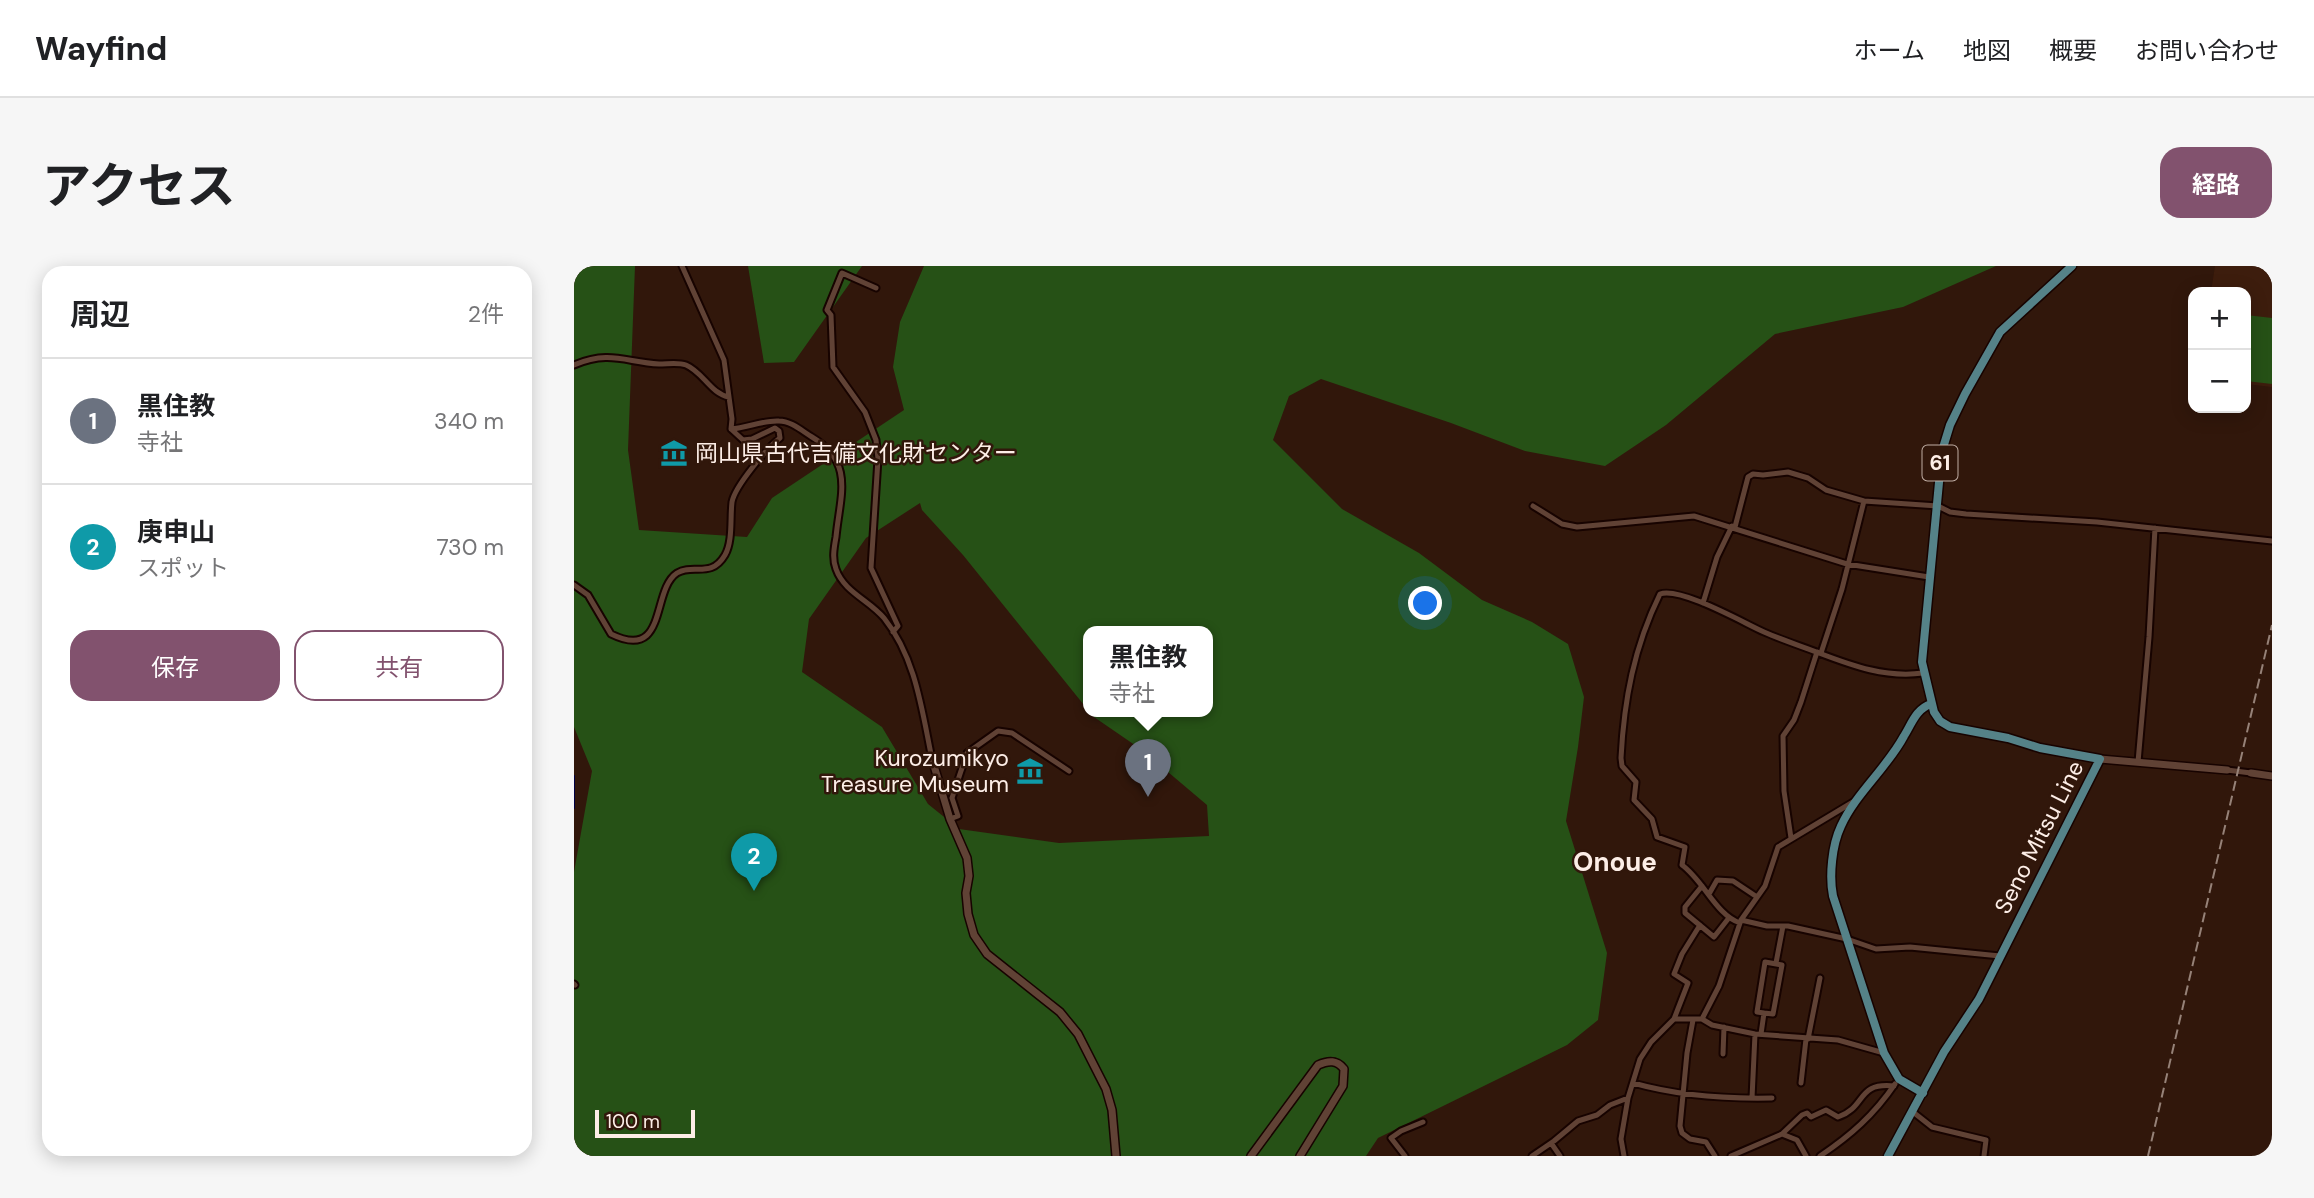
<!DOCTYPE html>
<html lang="ja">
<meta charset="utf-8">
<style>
:root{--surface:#fff;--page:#f6f6f6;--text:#202124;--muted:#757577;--line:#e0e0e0;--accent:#82526e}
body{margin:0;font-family:"DM Sans","Noto Sans JP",sans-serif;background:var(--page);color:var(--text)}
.controls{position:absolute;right:21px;top:21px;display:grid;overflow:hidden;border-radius:14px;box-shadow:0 4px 18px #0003}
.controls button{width:63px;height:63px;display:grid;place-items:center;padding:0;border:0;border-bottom:2px solid var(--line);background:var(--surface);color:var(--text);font:35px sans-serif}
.scale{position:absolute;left:21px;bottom:18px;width:100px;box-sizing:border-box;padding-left:7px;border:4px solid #fdeee7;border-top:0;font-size:19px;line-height:24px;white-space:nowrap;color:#fdeee7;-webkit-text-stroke:5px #31170b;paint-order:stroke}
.you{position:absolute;left:852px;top:338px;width:24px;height:24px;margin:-18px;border:5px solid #fff;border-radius:50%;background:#1a73e8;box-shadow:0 0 0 10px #1a73e833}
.badge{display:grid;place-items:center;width:46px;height:46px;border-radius:50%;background:var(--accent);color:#fff;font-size:23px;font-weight:700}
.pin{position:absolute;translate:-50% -58px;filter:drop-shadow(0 2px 4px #0008)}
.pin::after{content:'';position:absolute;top:37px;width:24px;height:21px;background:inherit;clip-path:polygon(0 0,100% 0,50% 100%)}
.popup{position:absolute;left:509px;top:360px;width:130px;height:91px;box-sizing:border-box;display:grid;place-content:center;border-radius:14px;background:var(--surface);filter:drop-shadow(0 2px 5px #0005);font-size:23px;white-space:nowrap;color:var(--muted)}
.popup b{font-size:26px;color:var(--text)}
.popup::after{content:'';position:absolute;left:50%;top:100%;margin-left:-14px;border:14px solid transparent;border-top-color:var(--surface)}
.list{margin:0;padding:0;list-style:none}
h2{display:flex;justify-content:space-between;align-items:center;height:91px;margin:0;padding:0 28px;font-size:30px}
h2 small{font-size:23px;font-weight:400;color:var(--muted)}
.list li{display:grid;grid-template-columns:46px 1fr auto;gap:21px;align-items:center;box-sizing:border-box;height:126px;padding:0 28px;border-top:2px solid var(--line)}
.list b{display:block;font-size:26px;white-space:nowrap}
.list p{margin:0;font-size:23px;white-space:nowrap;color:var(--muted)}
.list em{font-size:23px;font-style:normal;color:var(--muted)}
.actions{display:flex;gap:14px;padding:21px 28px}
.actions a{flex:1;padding:16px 0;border:2px solid var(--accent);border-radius:21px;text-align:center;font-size:24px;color:var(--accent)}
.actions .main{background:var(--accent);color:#fff}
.map{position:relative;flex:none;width:1698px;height:890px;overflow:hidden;border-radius:21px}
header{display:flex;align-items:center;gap:42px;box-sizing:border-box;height:98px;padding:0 35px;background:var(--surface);border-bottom:2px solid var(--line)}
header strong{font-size:33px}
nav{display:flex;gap:38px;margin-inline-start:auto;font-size:24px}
.intro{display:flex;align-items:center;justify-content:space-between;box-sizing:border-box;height:168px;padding:0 42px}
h1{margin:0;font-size:49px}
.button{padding:18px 32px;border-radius:21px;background:var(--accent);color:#fff;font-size:24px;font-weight:700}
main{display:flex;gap:42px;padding:0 42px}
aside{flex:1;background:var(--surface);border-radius:21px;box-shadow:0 4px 18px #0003}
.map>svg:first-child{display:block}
</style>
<header>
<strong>Wayfind</strong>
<nav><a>ホーム</a><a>地図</a><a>概要</a><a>お問い合わせ</a></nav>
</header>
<div class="intro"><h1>アクセス</h1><a class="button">経路</a></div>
<main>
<aside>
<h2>周辺<small>2件</small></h2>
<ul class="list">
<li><span class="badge" style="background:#6b7280">1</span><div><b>黒住教</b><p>寺社</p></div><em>340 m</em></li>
<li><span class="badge" style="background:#0f9aa8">2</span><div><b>庚申山</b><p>スポット</p></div><em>730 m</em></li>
</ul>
<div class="actions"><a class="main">保存</a><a>共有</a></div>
</aside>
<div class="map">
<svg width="1698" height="890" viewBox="0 0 1698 890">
<rect width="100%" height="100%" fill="#31170b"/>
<path fill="#3d1d0d" d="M1641,0H1698V121L1672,118V26H1637Z"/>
<path fill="#265116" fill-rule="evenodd" d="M0,0H61L54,184L65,264L173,271L198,232L330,144L319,101L326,56L350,0H1422L1329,41L1201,68L1092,159L1031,200L951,185L877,157L747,113L715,130L699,174L768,243L845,287L908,334L958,356L994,378L1010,431L1004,481L992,555L1033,687L1024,754L993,779L804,872L792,890H0V606L18,505L0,461ZM346,237L348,244L389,289L514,444V365H634V445H516L520,451L568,484L633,539L635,570L485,577L385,563L354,538L308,461L228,406L235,353L292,272Z
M174,0H288L220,96L190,97Z
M1672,49L1698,52V118L1672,115Z"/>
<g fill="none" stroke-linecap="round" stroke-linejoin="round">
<path stroke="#000043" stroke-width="2" d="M0,510V542"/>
<defs>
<path id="street" d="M302,22L268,7L253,44L257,49L259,101L291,146L302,174L304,193L297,302L324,360L319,366
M0,99C36,84 51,96 85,98C94,98 104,96 112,99C129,106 137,128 155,131
M157,163C173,162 189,154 205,155C217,155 228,165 238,171C281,197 266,229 262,271C260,282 258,293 262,303C270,326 295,334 310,352C342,392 348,445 358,493
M959,240L988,258L1003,261L1120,250L1273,298L1355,311
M1161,261L1174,211L1179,208L1189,209L1214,206L1234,212L1252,224L1290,235L1364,240L1376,246L1392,248L1523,256L1698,275
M0,319L14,329L37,368C94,396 77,324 103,307C119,297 137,313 151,289C159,275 156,252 158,236C161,220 193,182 206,172L205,165L201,162L178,173L169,174L157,163L158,153L150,94L108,0
M1129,337L1143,291L1158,260
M1247,387L1268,323L1290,235
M1564,496L1575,371L1581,262
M1653,504L1677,507
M376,553L384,550L378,532L393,487L424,465L438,467L495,505
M1217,572L1210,525L1209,470L1220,454L1227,436L1243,386
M1128,620L1111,641V647L1140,671L1154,653
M1135,628L1143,614L1159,615L1183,631
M1167,654L1193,660H1214L1273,673L1302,683L1336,681L1426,690
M1166,657C1142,649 1130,615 1108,599L1111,581L1083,571L1078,553L1060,534L1062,516L1048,500L1047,492C1050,434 1060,381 1086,328C1107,321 1168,356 1190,366C1208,374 1227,380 1245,387C1279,400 1312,412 1349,407
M1202,697L1209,660
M0,718L1,719
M1100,753L1114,717L1100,708L1108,688L1126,659
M1128,753L1145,720L1167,654L1191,620L1204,581L1279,536
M1119,754L1113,787L1106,860L1108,867L1116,873L1132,876L1141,890
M1187,768L1190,747L1199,748L1208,699L1191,696L1183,746L1190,747
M1234,773L1246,712
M1149,788L1150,761
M1059,817C1105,830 1150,833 1198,832
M1227,817L1232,773
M1178,832L1181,768
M1339,846L1358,861L1412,874L1410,890
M1208,868L1228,849L1233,847L1237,851L1252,844L1264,851C1293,841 1282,816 1320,820
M977,877L986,890
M831,890L817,872L827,865L849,856
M958,890L980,875L1004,855L1023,849L1036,839L1054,832
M1050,890L1047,873L1054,832L1066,793L1077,776L1100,753H1128L1138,759L1181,768L1264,774L1310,787
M1157,890L1208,868L1223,874L1232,890
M1246,890C1276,870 1300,849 1321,818"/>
<path id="secondary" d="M358,493L376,553L393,592L395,610L392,627L394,648L400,669L413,688L486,746L504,768L532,823L538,844L542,890
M1526,493L1653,504
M1677,507L1698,510
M677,890L744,799C755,794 763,794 770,803L769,820L726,890"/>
<path id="primary" d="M1349,827L1325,813L1310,787L1259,630C1255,610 1258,579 1267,560C1282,527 1313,502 1330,470C1338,457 1342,443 1357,438
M1314,890L1370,786L1405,733L1526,493L1466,482L1434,472L1376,461L1366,455L1360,446L1348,396L1368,185L1376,159L1391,128L1426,66L1498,0"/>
</defs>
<use href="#street" stroke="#170300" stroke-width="9"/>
<use href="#secondary" stroke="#170300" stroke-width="10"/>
<use href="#primary" stroke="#170300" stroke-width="11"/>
<use href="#street" stroke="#604235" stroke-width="5"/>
<use href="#secondary" stroke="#604235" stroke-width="7"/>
<use href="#primary" stroke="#558288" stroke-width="8"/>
<path stroke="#968278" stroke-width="2" stroke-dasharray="10 5" stroke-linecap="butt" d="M1574,890L1698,359"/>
</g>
<defs>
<symbol id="museum-bare" viewBox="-9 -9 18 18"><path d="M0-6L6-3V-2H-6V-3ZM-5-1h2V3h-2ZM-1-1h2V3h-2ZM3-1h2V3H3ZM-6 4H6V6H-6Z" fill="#0f9aa8" stroke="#31170b" stroke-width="2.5" paint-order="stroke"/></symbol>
</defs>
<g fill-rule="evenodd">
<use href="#museum-bare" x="81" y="168" width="38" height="38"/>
<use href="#museum-bare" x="437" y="486" width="38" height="38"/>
</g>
<g text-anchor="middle" stroke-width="5" stroke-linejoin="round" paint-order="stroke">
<rect fill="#31170b" stroke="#c0aea5" stroke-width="2" x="1348.5" y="179.5" width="35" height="35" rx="5"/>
<g font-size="21" font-weight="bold" fill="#fdeee7">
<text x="1366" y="204">61</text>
</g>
<g font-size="23" fill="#fdeee7" stroke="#31170b" text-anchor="start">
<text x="121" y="195">岡山県古代吉備文化財センター</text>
<text x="435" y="500" text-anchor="end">Kurozumikyo<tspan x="435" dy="26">Treasure Museum</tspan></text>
</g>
<g font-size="23" fill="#fdeee7" stroke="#31170b">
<text transform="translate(1465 571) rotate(-63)" y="8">Seno Mitsu Line</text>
</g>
<g font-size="26" font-weight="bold" fill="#fdeee7" stroke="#31170b">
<text x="1041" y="605">Onoue</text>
</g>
</g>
</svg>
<div class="controls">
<button>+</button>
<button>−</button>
</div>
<div class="scale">100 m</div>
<div class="you"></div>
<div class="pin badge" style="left:574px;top:531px;background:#6b7280">1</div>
<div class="popup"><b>黒住教</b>寺社</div>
<div class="pin badge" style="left:180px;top:625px;background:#0f9aa8">2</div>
</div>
</main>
